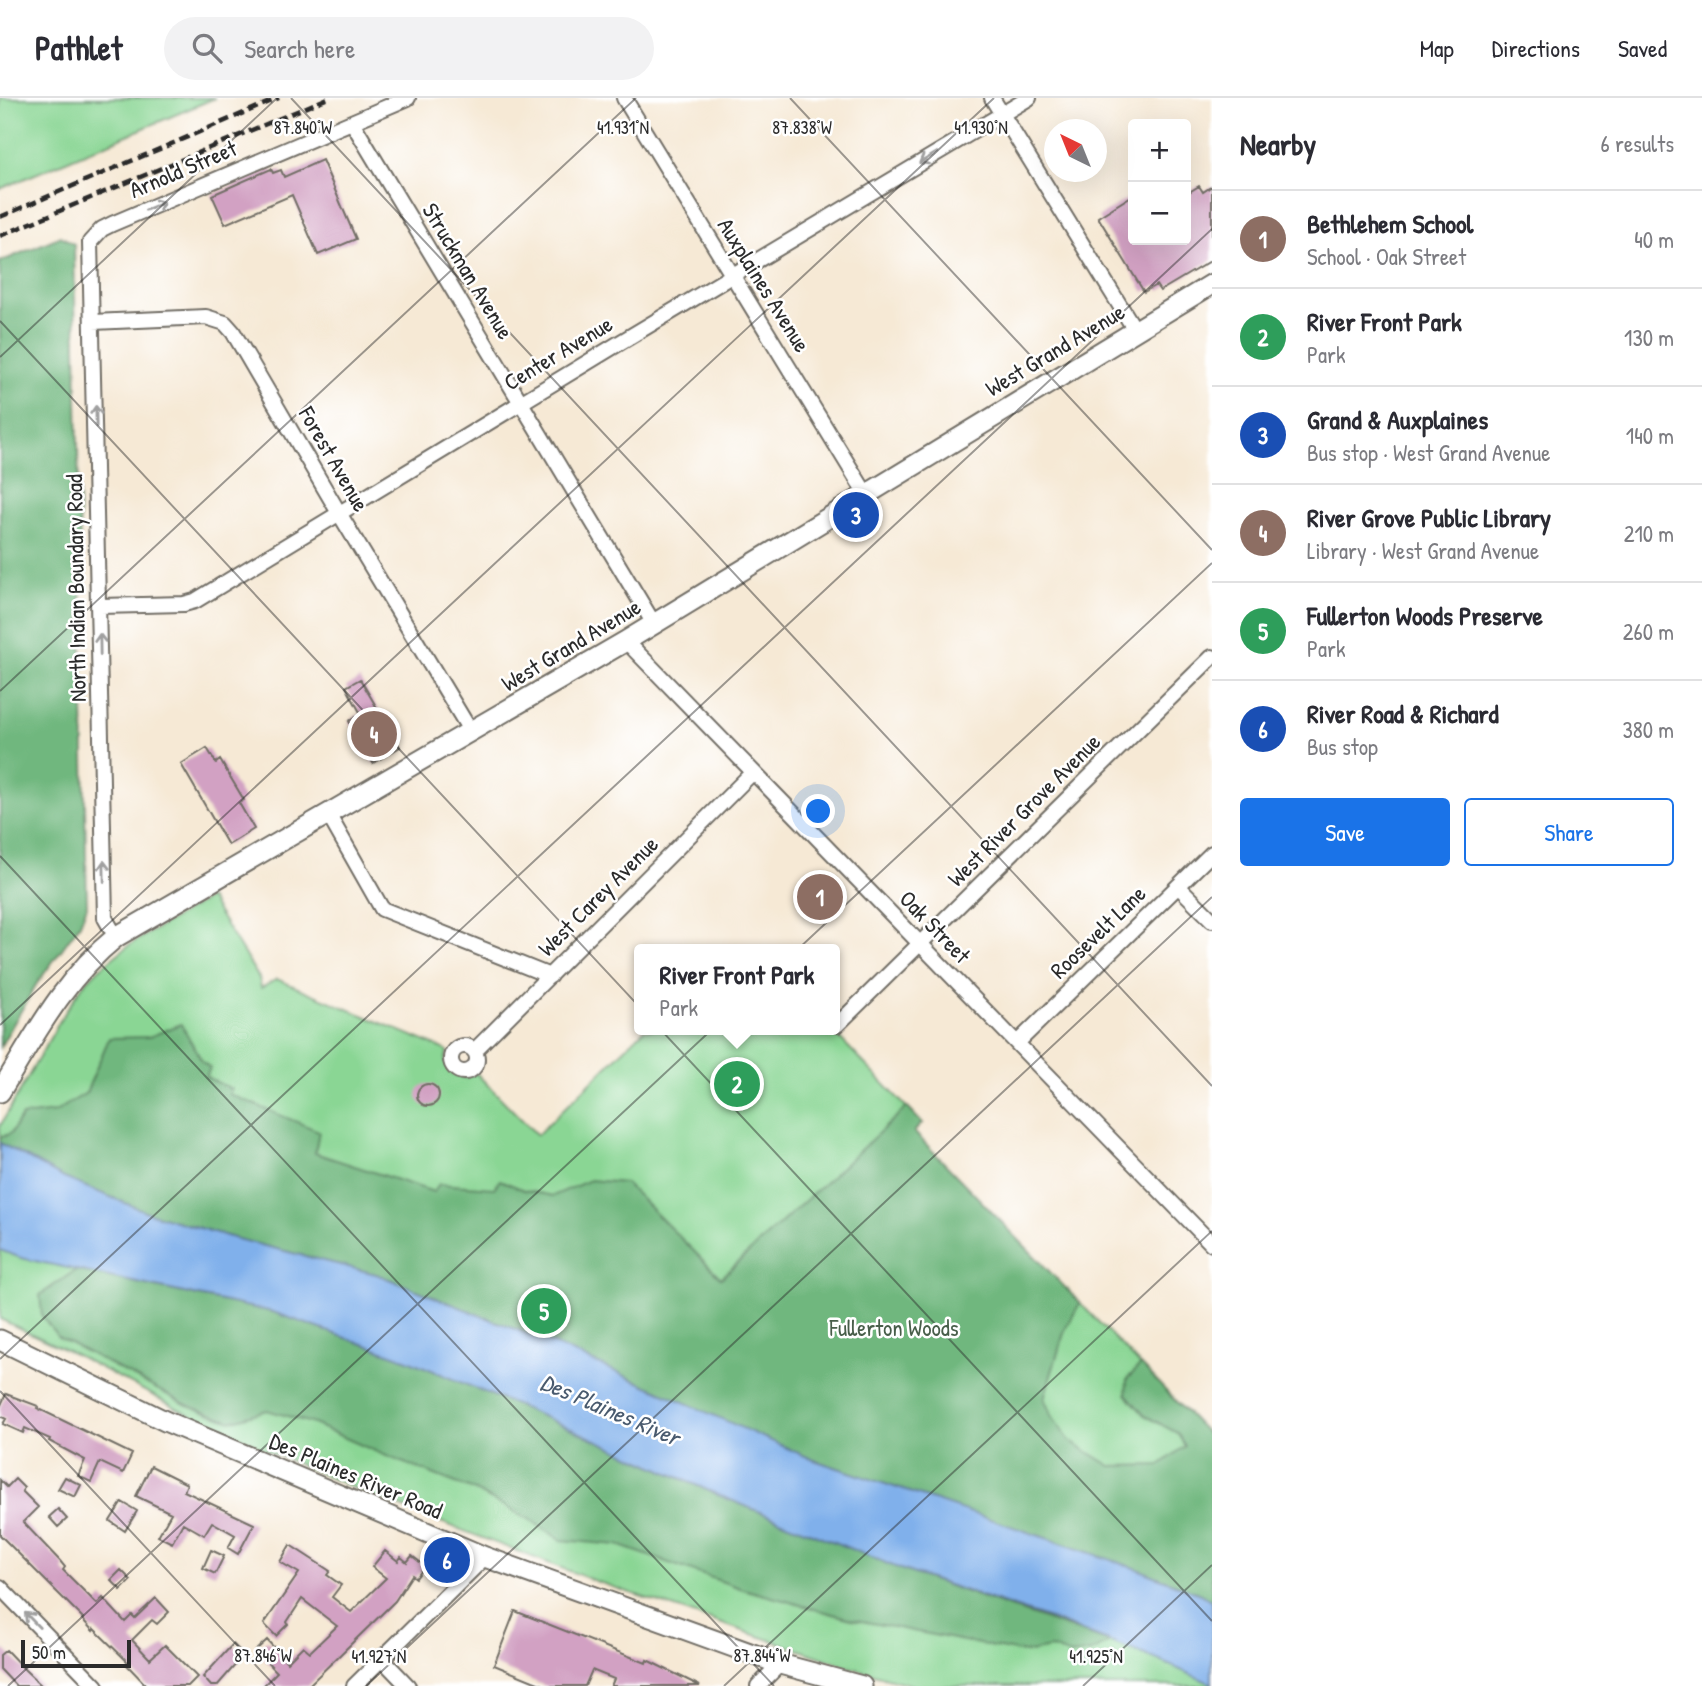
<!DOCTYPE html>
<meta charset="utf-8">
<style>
:root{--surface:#fff;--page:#f2f2f3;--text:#2b2b33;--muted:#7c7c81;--line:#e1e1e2;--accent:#1a73e8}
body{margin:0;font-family:"Patrick Hand",sans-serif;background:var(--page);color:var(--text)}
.controls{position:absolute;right:21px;top:21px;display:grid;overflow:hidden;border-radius:7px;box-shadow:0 7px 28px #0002}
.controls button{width:63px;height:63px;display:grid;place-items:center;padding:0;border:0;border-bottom:2px solid var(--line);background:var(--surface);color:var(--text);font:35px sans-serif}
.compass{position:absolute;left:1044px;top:21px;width:63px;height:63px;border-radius:50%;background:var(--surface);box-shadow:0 7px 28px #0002;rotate:317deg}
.scale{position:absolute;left:21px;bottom:18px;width:110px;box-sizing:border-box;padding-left:7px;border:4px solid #2b2b2b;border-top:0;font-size:19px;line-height:24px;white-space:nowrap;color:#2b2b2b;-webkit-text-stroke:5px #fff;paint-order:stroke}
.you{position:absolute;left:819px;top:714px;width:24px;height:24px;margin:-18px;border:5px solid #fff;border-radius:50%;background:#1a73e8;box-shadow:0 0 0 10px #1a73e833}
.badge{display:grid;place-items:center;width:46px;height:46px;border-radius:50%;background:var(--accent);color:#fff;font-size:23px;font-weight:700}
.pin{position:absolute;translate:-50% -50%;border:4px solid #fff;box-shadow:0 2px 7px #0006}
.popup{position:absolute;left:634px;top:846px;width:206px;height:91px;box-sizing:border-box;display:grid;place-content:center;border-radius:7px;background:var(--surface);filter:drop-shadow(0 2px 5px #0005);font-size:23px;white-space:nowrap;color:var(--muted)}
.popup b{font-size:26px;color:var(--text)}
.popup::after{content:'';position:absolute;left:50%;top:100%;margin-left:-14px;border:14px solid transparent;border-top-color:var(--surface)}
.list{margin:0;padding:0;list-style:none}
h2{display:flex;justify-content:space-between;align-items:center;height:91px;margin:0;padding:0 28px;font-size:30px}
h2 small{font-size:23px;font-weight:400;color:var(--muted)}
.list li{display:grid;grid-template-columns:46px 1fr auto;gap:21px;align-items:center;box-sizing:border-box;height:98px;padding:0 28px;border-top:2px solid var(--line)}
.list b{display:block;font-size:26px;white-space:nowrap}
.list p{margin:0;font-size:23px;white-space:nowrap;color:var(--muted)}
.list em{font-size:23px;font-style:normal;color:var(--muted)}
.actions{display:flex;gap:14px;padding:21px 28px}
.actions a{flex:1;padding:16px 0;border:2px solid var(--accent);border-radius:7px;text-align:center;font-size:24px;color:var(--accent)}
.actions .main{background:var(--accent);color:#fff}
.icon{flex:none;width:38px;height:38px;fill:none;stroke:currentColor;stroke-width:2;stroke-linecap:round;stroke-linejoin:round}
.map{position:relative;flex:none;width:1212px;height:1588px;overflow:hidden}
header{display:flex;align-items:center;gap:42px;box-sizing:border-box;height:98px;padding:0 35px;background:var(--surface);border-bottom:2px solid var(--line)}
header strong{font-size:33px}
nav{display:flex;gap:38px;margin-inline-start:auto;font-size:24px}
.search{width:490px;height:63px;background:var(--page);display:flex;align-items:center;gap:18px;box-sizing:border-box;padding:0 24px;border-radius:38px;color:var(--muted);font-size:26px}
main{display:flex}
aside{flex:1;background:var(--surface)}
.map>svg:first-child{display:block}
</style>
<header>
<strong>Pathlet</strong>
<div class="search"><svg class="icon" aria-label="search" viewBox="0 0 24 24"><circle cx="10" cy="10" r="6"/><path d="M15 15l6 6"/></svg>Search here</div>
<nav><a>Map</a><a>Directions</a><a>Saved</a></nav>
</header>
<main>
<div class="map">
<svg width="1212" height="1588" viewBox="0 0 1212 1588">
<rect width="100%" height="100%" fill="#fff"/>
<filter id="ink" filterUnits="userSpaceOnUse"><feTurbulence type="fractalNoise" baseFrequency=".0143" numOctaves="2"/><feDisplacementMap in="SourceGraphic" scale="14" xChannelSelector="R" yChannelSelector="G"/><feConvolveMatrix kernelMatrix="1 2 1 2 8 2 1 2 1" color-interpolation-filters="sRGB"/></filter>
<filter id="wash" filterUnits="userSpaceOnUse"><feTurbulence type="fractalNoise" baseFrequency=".00686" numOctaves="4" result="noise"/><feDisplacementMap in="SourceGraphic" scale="28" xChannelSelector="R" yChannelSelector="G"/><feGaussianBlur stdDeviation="1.57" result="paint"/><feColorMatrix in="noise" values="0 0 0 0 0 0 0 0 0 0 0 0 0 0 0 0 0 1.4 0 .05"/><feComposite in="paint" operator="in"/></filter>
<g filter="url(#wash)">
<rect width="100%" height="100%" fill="#f6e9d5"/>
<path fill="#8ad694" stroke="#5a8060" stroke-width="2" d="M0,0H215L0,91Z
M209,800L259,880L261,890L277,881L448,953L445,963L452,976L465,980L476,975L537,1037L644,932H832L922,1025L914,1034L1212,1341V1588H915L856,1571L598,1484L367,1396L213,1329L74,1256L0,1221V1028L62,919L83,887L99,871L129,847Z"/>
<path fill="#6fb77e" stroke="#4d7154" stroke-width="2" d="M61,138L74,146L87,808L80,826L36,887L0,949V164Z
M181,926L202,963L210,970L206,979L231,991L229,996L319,1033L315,1055L434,1094L439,1086L494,1090L500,1082L524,1092L553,1098L590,1082L625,1085L721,1180L907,1009L922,1025L914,1034L1080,1205L1065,1232L1044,1300L1052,1319L1070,1343L1111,1368L1160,1367L1185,1348L1177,1335L1144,1317L1126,1296L1127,1281L1141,1267L1212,1341V1503L1200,1496L1135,1470L814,1362L553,1246L376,1176L237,1141L152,1116L64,1080L0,1045V1040L11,1035L22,1018L55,1014L86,995L109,940L149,939Z
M76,1172L273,1214L403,1260L556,1324L716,1396L903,1472L1110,1544L1092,1554L1071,1557L1051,1550L1025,1555L851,1521L743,1491L618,1447L561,1442L529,1421L471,1391L384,1357L311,1325L267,1312L231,1323L187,1307L58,1239L42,1218L40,1197Z"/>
<path fill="#80b0eb" stroke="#566e8b" stroke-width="2" d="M0,1045L64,1080L152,1116L237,1141L376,1176L553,1246L814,1362L1135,1470L1200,1496L1212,1503V1586L1158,1562L1050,1521L903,1472L716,1396L556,1324L403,1260L273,1214L21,1160L0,1152Z"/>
<g id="blocks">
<path fill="#d2a1c3" d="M322,62L356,141L318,157L292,97L225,126L212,97L271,71L273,75L281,72L284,79Z
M1199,88L1203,94L1212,88V162L1160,193L1156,187L1144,194L1098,119L1133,97V142H1186V96Z
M360,581L400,649L373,665L349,623L361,616L346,589Z
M207,650L216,665L220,662L244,702L239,705L254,731L228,747L181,666Z
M417 997a11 11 0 1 1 22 0a11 11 0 1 1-22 0Z
M6,1296L38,1308L37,1310L132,1356L123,1375L100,1364L91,1384L78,1378L85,1362L49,1343L50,1341L25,1330L23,1335L3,1326L6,1321L0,1318V1309Z
M151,1368L187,1386L184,1393L254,1426L238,1456L228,1450L235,1437L212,1424L204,1437L183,1425L172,1445L158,1438L171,1415L136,1398Z
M65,1379L81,1387L75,1399L58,1391Z
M15,1381L24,1390L22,1393L38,1409L23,1424L60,1463L65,1469L63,1472L97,1506L103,1500L125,1524L132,1517L135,1520L156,1500L169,1514L157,1526L152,1522L132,1542L150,1561L165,1547L197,1579L188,1588H147L126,1566L128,1564L94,1531L93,1533L82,1521L83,1520L0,1437V1382L7,1389Z
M122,1404L137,1413L125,1433L110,1423Z
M58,1411L67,1421L58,1429L49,1419Z
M290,1447L330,1473L327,1477L341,1487L332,1499L351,1514L386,1480L372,1469L385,1453L398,1463L401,1459L407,1464L412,1458L425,1468L416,1480L412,1477L395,1503L308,1588H263L277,1574L256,1552L267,1542L287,1564L303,1548L310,1554L337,1528L302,1501L287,1524L288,1526L276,1538L264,1526L299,1475L280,1464Z
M211,1452L224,1458L215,1476L203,1470Z
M121,1472L131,1482L121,1492L111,1482Z
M515,1513L646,1565L647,1562L700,1588H611L614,1581L592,1572L585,1588H546L533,1583L494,1567Z
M233,1546L244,1557L217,1588H211L203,1579Z
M6,1552L25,1572L42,1588H16L0,1571V1557Z"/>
</g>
</g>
<g filter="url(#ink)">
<use href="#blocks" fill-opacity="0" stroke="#726e66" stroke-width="2"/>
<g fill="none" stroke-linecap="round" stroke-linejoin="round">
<defs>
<path id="minor" d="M624,0L866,396
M992,0L1135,232
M352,24L654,526
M93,224L206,219L225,225L233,234L339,415L471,634
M100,508L184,506L195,503L621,244L1029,0
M626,543L1212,1146
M328,716L382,811L550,878
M1178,788L1212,822
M116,839L105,820L90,144L102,131L112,126L408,0
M837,927L1212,559
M1017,945L1212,755
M451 961a13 13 0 1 1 26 0a13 13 0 1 1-26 0Z
M474,953L753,674
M0,1489L96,1588
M382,1561L408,1588
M354,1588L485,1459
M758,1588L780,1566"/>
<path id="secondary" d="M0,994C35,937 63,882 116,839L626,543L1212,186
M0,1242L165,1323L485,1459L780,1566L862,1588"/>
</defs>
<use href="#minor" stroke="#726e66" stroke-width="18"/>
<use href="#secondary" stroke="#726e66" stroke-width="23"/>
<use href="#minor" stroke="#fff" stroke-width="14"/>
<use href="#secondary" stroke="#fff" stroke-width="19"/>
<path stroke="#2b2b2b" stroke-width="4.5" stroke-dasharray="10 5" stroke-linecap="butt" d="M0,119L279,0
M0,138L328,0"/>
</g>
<defs><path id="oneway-shaft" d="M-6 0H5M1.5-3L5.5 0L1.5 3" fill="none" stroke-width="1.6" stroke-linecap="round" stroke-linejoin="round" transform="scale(1.75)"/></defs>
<g stroke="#a0a0a0">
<use href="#oneway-shaft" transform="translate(928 60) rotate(149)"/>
<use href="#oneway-shaft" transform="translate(155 108) rotate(-23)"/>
<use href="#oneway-shaft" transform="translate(96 318) rotate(-91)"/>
<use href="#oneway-shaft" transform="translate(100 546) rotate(-91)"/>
<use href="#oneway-shaft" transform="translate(104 773) rotate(-91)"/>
<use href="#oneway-shaft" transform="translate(32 1522) rotate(-134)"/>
</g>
</g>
<path fill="none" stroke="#2b2b2b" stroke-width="2" stroke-opacity="0.45" d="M291,0L1212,988M790,0L1212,452M0,223L1212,1523M0,259L277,0M0,593L636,0M0,758L774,1588M0,927L994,0M0,1261L1212,131M0,1293L275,1588M8,1588L1212,465M366,1588L1212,799M724,1588L1212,1133M1083,1588L1212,1467"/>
<g text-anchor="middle" stroke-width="5" stroke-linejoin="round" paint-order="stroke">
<g font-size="23" fill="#2b2b2b" stroke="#fff">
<text transform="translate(183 71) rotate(-23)" y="8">Arnold Street</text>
<text transform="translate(468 173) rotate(59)" y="8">Struckman Avenue</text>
<text transform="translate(764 187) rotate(58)" y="8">Auxplaines Avenue</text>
<text transform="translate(1055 252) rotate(-31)" y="8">West Grand Avenue</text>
<text transform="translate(558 255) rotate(-31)" y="8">Center Avenue</text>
<text transform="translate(334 361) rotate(60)" y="8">Forest Avenue</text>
<text transform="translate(76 490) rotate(-91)" y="8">North Indian Boundary Road</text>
<text transform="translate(571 547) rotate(-31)" y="8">West Grand Avenue</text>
<text transform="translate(1024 712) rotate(-45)" y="8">West River Grove Avenue</text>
<text transform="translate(598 798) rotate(-45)" y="8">West Carey Avenue</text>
<text transform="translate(935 829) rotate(46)" y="8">Oak Street</text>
<text transform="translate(1098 834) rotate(-44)" y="8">Roosevelt Lane</text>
<text transform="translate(356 1378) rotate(23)" y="8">Des Plaines River Road</text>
</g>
<g font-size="23" fill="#485e4a" stroke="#fff">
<text x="894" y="1238">Fullerton Woods</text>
</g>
<g font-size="24" font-style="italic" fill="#495a6e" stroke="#fff">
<text transform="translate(610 1312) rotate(23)" y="8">Des Plaines River</text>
</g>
</g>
<g font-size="18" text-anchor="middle" fill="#2b2b2b" stroke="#fff" stroke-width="5" stroke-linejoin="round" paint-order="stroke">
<text x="623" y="36">41.931°N</text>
<text x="981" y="36">41.930°N</text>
<text x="303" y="36">87.840°W</text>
<text x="802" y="36">87.838°W</text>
<text x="263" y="1564">87.846°W</text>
<text x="762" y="1564">87.844°W</text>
<text x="379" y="1565">41.927°N</text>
<text x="1096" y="1565">41.925°N</text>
</g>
</svg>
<div class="controls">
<button>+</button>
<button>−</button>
</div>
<svg class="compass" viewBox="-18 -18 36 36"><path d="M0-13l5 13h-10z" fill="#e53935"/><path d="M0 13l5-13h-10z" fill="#7c7c81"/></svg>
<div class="scale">50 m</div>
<div class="you"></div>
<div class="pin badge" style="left:820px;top:799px;background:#8d6e63">1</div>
<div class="pin badge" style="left:737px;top:986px;background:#2e9e5b">2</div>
<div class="popup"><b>River Front Park</b>Park</div>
<div class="pin badge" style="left:856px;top:417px;background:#1a4fb4">3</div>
<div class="pin badge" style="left:374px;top:636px;background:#8d6e63">4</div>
<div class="pin badge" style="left:544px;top:1213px;background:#2e9e5b">5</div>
<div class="pin badge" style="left:447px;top:1462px;background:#1a4fb4">6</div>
</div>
<aside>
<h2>Nearby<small>6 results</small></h2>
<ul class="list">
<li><span class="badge" style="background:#8d6e63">1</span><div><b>Bethlehem School</b><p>School · Oak Street</p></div><em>40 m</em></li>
<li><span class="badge" style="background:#2e9e5b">2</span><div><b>River Front Park</b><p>Park</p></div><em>130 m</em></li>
<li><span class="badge" style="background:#1a4fb4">3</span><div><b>Grand &amp; Auxplaines</b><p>Bus stop · West Grand Avenue</p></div><em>140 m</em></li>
<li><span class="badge" style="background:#8d6e63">4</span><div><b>River Grove Public Library</b><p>Library · West Grand Avenue</p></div><em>210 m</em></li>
<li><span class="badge" style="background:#2e9e5b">5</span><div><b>Fullerton Woods Preserve</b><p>Park</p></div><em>260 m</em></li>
<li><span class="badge" style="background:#1a4fb4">6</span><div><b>River Road &amp; Richard</b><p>Bus stop</p></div><em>380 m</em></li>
</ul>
<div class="actions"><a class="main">Save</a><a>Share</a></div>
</aside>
</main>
